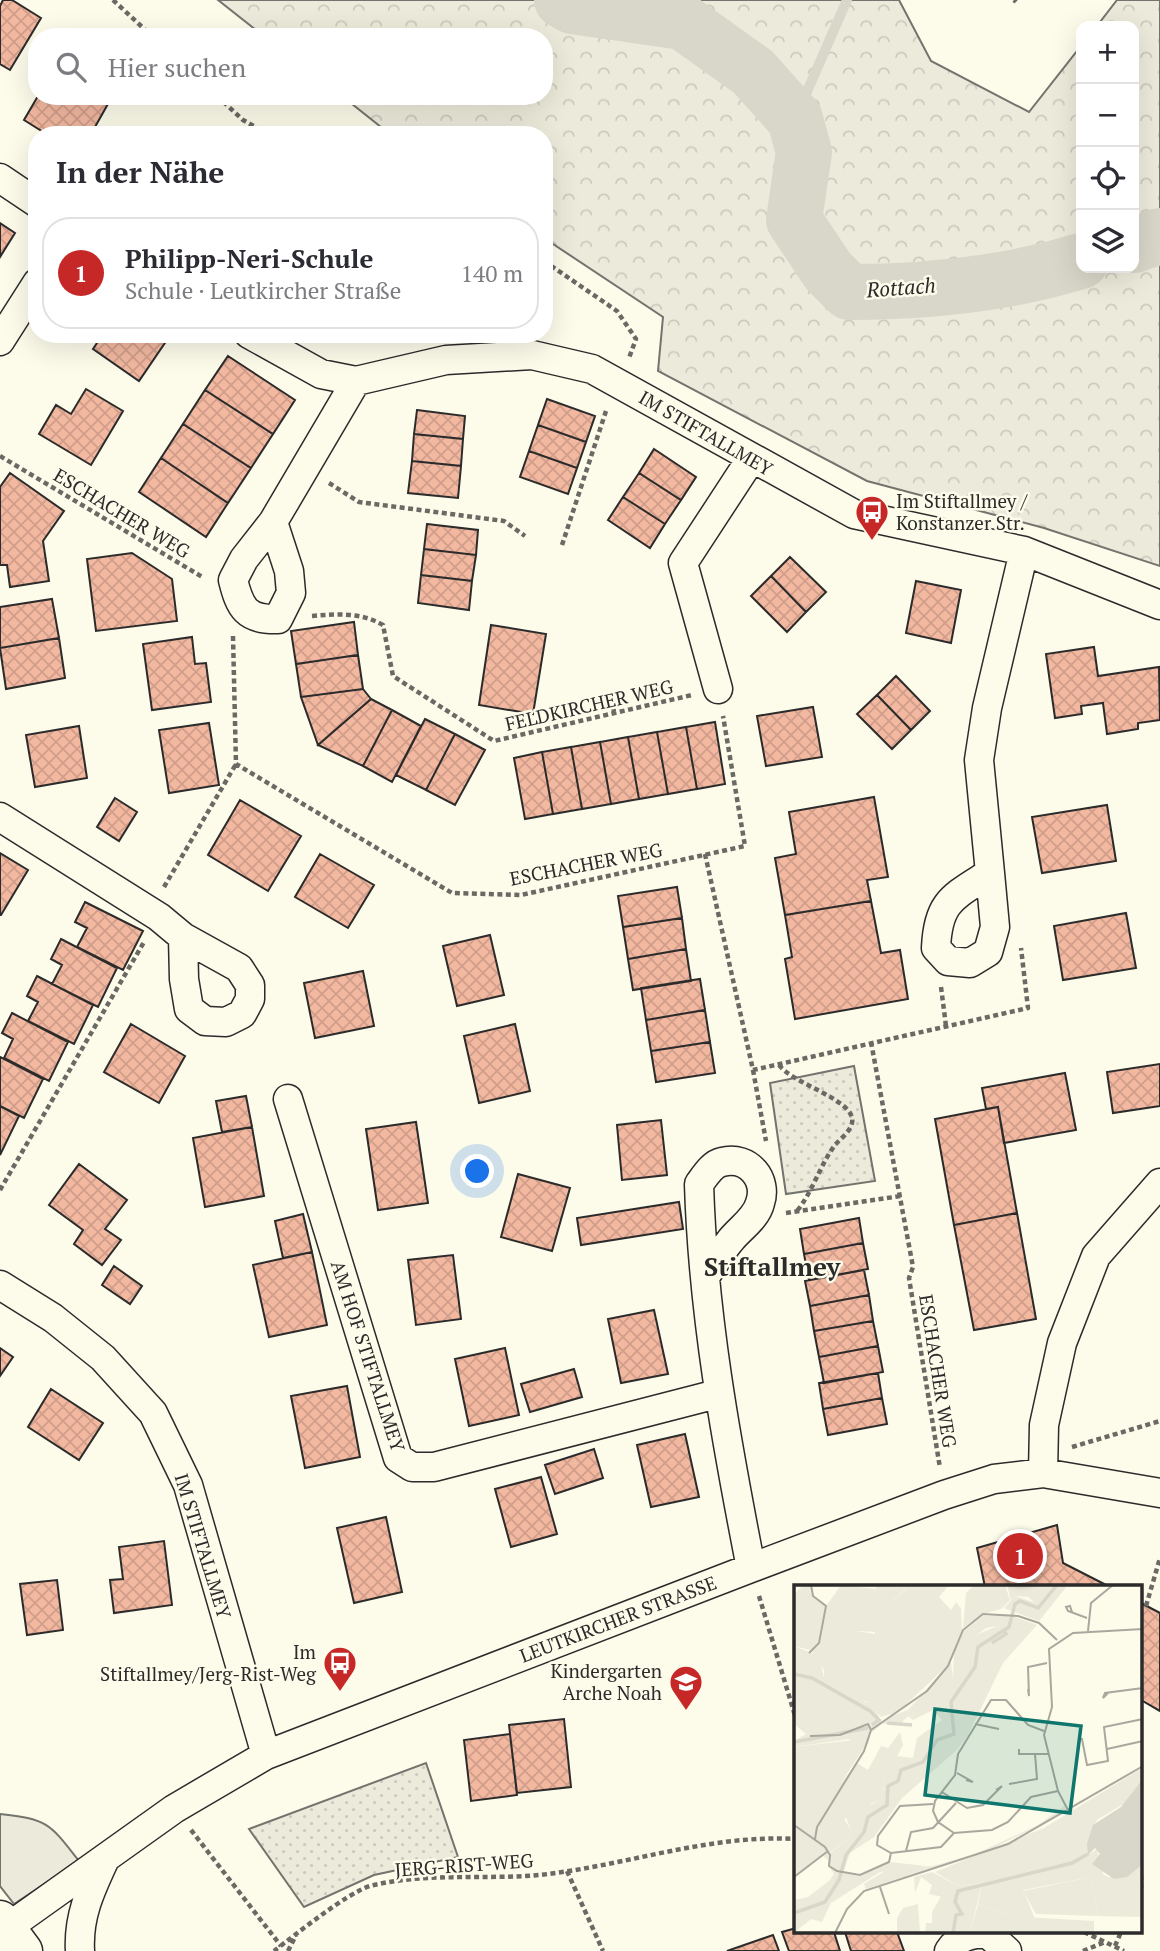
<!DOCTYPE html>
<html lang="de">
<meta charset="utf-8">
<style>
:root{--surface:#fff;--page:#f2f2f3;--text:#2b2b33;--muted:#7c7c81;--line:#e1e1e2;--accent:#c62828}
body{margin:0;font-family:"PT Serif",serif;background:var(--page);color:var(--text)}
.controls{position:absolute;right:21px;top:21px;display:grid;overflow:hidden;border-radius:14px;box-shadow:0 7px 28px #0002}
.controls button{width:63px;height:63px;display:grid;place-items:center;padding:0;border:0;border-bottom:2px solid var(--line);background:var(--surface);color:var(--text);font:35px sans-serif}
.you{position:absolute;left:478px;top:1172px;width:24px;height:24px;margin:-18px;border:5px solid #fff;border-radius:50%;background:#1a73e8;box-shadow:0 0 0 10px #1a73e833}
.badge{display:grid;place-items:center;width:46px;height:46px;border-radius:50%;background:var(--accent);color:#fff;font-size:23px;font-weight:700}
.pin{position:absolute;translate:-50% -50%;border:4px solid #fff;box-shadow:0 2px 7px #0006}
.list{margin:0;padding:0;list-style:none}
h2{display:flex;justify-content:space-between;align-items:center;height:91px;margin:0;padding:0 28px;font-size:30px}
h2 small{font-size:23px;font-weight:400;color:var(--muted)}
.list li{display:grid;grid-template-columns:46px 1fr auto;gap:21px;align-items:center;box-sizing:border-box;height:112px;margin:0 14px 14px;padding:0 14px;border:2px solid var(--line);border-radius:28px}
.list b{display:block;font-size:26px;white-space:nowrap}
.list p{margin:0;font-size:23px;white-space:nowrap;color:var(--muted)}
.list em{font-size:23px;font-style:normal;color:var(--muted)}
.icon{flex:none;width:38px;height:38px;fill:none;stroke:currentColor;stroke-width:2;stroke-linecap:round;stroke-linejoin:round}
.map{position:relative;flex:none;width:1160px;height:1951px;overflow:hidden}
.search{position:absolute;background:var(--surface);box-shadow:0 7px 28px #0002;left:28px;top:28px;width:525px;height:77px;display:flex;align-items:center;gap:18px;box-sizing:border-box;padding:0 24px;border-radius:28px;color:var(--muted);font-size:26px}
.panel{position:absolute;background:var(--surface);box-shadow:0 7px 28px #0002;left:28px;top:126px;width:525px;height:217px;border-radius:28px}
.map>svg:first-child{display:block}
</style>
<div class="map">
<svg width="1160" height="1951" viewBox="0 0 1160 1951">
<defs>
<pattern id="forest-crowns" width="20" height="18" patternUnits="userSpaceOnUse" patternTransform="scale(1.75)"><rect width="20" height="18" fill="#ecebdb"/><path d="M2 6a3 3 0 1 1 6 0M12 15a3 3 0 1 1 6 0" fill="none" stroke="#cbcabc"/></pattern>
<pattern id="park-dots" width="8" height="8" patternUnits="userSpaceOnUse" patternTransform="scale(1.75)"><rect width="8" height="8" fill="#ecebdb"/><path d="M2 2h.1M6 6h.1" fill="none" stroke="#cbcabc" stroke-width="1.8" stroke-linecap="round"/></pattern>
<pattern id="building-cross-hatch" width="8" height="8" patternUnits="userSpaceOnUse" patternTransform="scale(1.75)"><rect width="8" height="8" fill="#f2b8a0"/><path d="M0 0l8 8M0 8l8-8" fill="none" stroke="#d09e8a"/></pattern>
</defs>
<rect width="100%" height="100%" fill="#fdfbea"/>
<path fill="#ecebdb" stroke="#74746e" stroke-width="2" d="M0,1814C48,1819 50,1824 79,1861L14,1904L0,1886Z"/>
<path fill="url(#forest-crowns)" stroke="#74746e" stroke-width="2" d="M218,0H899L931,61L1029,112L1081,46V268H1134V26H1097L1117,0H1160V566L1044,528L867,481L658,371L663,317L544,238V135H391L342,96H544V37H265Z"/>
<path fill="url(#park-dots)" stroke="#74746e" stroke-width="2" d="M854,1066L875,1181L786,1194L770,1083Z
M426,1763L458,1857L374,1875L304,1907L249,1829Z"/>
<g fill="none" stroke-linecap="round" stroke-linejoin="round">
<path stroke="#d8d7c9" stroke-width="10" d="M795,119L847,0"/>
<path stroke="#d8d7c9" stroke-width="56" d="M562,0L572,6L683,22L753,72L795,119L804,152L794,220L828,271L849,292C928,292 1006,284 1081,261
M1134,245L1160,236"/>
</g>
<path fill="url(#building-cross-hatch)" stroke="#2b2b2b" stroke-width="2" d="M3,0H12L41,18L10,70L0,64V6Z
M38,96H99L109,102L95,127L107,135H48L24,120Z
M0,223L15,233L0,257Z
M103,334H171L139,381L93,349Z
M228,356L295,400L273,434L205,390Z
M86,389L123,411L91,465L39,434L56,405L71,414Z
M205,390L273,434L251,468L183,424Z
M547,399L595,416L586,442L538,425Z
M417,410L465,416L463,439L414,434Z
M183,424L251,468L228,503L161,458Z
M538,425L586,442L577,468L529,451Z
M414,434L463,439L461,466L412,461Z
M654,449L696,477L681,500L639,473Z
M529,451L577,468L568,494L520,477Z
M161,458L228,503L206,537L139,492Z
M412,461L461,466L458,498L408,493Z
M10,473L64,511L43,541L49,581L10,587L7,565H0V487Z
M639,473L681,500L665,524L623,497Z
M623,497L665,524L650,548L608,520Z
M427,524L478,530L476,555L424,549Z
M424,549L476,555L472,581L421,575Z
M132,553L172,579L177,621L96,631L87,559Z
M790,557L826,592L806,612L771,576Z
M421,575L472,581L469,610L418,603Z
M771,576L806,612L787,632L751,596Z
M916,581L961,590L951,643L906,633Z
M52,599L59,638L0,648V607Z
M354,622L358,655L296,664L291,631Z
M491,625L546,634L533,714L479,705Z
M192,637L195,664L206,663L211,702L152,710L143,644Z
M59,638L65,678L6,689L0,648Z
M1094,647L1098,676L1159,667L1160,720L1138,723V729L1107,734L1103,703L1081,706L1082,714L1055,718L1046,654Z
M358,655L363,689L301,697L296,664Z
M896,676L930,711L911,730L877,695Z
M363,689L371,699L318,745L301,697Z
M877,695L911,730L892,749L857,714Z
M371,699L392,710L363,766L318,745Z
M813,707L822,757L766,766L757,716Z
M392,710L421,726L392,782L363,766Z
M425,719L455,734L426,790L396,775Z
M715,722L725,784L697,789L686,727Z
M209,723L219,785L169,793L159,730Z
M79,726L87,778L35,787L26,735Z
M686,727L697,789L668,794L657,732Z
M657,732L668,794L639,799L628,737Z
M455,734L485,750L455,805L426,790Z
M628,737L639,799L611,804L600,742Z
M600,742L611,804L582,809L571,747Z
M571,747L582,809L553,814L542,752Z
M542,752L553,814L525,819L514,758Z
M874,797L888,877L867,880L871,901L785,915L775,858L796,854L789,812Z
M115,798L137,812L119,841L97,827Z
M240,800L301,836L268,891L208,855Z
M1107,805L1116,861L1042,873L1032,817Z
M0,853L28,870L1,915H0Z
M320,854L374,885L348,928L295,897Z
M677,887L682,918L623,927L618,896Z
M871,901L881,953L900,950L908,999L795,1019L785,959L792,957L785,915Z
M85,902L143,931L123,970L77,947L87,928L75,922Z
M1126,913L1136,968L1063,980L1054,926Z
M682,918L686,949L628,959L623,927Z
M490,935L504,995L457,1006L443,946Z
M61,939L117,968L98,1007L52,984L62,965L51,959Z
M686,949L691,981L633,990L628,959Z
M363,971L374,1026L315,1038L304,983Z
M37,976L93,1005L74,1044L28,1021L38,1002L27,996Z
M700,979L705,1010L646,1020L641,988Z
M705,1010L710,1042L651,1051L646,1020Z
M12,1013L68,1042L49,1081L4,1058L13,1039L2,1033Z
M131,1024L185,1056L159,1103L104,1072Z
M515,1024L530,1091L479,1103L464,1036Z
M710,1042L715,1073L656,1082L651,1051Z
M0,1057L43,1079L24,1118L0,1106Z
M1160,1064V1106L1113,1113L1107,1072Z
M1065,1073L1076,1130L1004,1143L998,1107L986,1109L982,1088Z
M246,1096L252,1127L222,1132L216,1101Z
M0,1106L19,1116L0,1155Z
M998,1107L1017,1213L954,1225L935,1119Z
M661,1120L667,1175L622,1180L617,1125Z
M416,1122L428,1203L378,1210L366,1129Z
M252,1127L264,1196L205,1207L193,1138Z
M79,1164L127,1200L105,1229L121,1240L102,1265L74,1244L83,1230L49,1205Z
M518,1174L570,1188L552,1251L501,1237Z
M679,1202L683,1229L581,1245L577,1218Z
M1017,1213L1036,1319L974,1330L954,1225Z
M303,1214L312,1252L283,1258L275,1221Z
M859,1218L863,1243L804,1254L800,1229Z
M863,1243L868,1269L809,1280L804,1254Z
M312,1252L327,1325L269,1337L253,1265Z
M453,1255L461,1319L416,1325L408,1260Z
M114,1266L142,1286L130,1304L102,1285Z
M864,1270L869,1295L810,1306L805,1281Z
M869,1295L873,1321L814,1331L810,1306Z
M654,1310L668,1374L621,1383L608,1319Z
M873,1321L878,1346L819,1357L814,1331Z
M878,1346L883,1372L824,1383L819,1357Z
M0,1348L13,1357L0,1376Z
M505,1348L519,1415L469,1426L455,1359Z
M574,1369L582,1397L530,1412L521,1384Z
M878,1373L882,1398L823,1409L819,1383Z
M347,1386L360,1457L305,1468L291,1396Z
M51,1389L103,1423L79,1460L28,1427Z
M882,1398L887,1424L828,1435L823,1409Z
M685,1434L699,1497L651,1507L637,1445Z
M594,1449L603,1478L555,1494L545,1465Z
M541,1477L557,1534L511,1547L495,1489Z
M386,1517L402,1592L354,1603L337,1528Z
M1057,1525L1063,1563L1110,1587H985L977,1548Z
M164,1541L172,1605L114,1613L110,1580L123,1579L119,1547Z
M57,1580L63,1630L27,1635L20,1584Z
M1141,1603L1160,1613V1711L1141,1700Z
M564,1719L571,1787L517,1793L509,1725Z
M510,1734L517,1795L471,1801L464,1740Z
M796,1928V1932H834L840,1951H789L782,1932Z
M845,1932H897L904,1951H851Z
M773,1935L779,1951H727Z"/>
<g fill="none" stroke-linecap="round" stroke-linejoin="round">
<defs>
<path id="minor" d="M0,178L37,203
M249,334L321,374L356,381L446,360L532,355L592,369L854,514L1024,551L1160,605
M0,341L37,283
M273,522L289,571L291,593L278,619C246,620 240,608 233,580L244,559L273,522L356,381
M718,689L683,563L751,459
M0,817L159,917L183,937L239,968L250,985V999L242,1014L226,1022L205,1021L189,1009L184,979L183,937
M990,873L979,760L987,708L1024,551
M990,873L995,927L988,952L970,963L948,961L936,948C938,901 953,897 990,873Z
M288,1099L398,1458L412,1467H434L717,1394
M705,1277C713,1265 721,1252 730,1241C739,1229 756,1219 760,1203C768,1180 749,1155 722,1162C712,1164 705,1176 699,1184C703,1315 726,1440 751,1568
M0,1285L53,1318L103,1358L153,1413L188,1485L266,1755
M1043,1473L1044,1425L1062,1343L1096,1256L1160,1183
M7,1928L174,1809L266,1755L751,1568L944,1495L994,1479L1043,1473L1160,1493
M80,1951C78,1917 90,1891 104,1861
M949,1951C959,1936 970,1934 987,1933L1007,1951"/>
<path id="secondary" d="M0,1920L23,1951"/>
</defs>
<use href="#minor" stroke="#2b2b2b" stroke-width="31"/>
<use href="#secondary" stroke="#2b2b2b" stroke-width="41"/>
<path stroke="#6a6964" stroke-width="4.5" stroke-dasharray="5 3.5" stroke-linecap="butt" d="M113,0L153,37
M1014,0L1016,2
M217,96L243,120L269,135
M544,261L617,311L636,339L629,358
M0,456L204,578
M329,483L359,502L504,521L525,536
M562,545L606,411
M312,616C337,614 361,612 383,625L393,676L494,741L692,695
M233,636L236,764L452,893L521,895L745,846L723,716
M614,712L612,700L623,695
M705,854L753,1070L1028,1008L1021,948
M164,887L236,764
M941,987L946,1026
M871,1042L913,1267L909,1278L940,1468
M779,1065C794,1085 857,1100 852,1123C850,1132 841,1138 835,1145C820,1165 813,1191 797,1211
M753,1070L766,1141
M0,1190L144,942
M786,1213L901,1196
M1072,1447L1160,1421
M759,1596L796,1719
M1146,1606L1160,1558
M191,1830L281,1946
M567,1871L603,1951
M1141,1875V1888
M1084,1932L1124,1951
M1115,1946L1121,1932
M274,1951C295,1935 347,1893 370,1886C425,1872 484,1880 539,1875C626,1866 708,1834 796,1839
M288,1951L296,1935
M1083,1951L1105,1942"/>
<use href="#minor" stroke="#fdfbea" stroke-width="28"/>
<use href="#secondary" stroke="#fdfbea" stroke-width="38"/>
</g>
<defs>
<symbol id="bus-pin" viewBox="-11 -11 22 30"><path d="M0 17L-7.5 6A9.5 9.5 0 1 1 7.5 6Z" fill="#c62828" stroke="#fdfbea"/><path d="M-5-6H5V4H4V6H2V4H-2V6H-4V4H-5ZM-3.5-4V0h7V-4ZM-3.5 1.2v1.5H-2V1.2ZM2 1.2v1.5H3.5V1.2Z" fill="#fff"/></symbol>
<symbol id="school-pin" viewBox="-11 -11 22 30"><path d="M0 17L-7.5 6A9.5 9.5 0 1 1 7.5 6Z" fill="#c62828" stroke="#fdfbea"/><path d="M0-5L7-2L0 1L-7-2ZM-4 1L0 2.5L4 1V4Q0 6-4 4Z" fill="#fff"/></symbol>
</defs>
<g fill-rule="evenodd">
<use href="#bus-pin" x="853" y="493" width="38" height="52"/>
<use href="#bus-pin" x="321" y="1644" width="38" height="52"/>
<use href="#school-pin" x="667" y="1663" width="38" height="52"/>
</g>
<g text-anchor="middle" stroke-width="5" stroke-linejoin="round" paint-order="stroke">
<g font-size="19" fill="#2b2b2b" stroke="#fdfbea">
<text transform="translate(706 433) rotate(30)" y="7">IM STIFTALLMEY</text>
<text transform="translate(122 513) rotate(31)" y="7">ESCHACHER WEG</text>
<text transform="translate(589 705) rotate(-13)" y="7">FELDKIRCHER WEG</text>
<text transform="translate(586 864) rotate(-11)" y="7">ESCHACHER WEG</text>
<text transform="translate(368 1356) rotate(72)" y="7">AM HOF STIFTALLMEY</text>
<text transform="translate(938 1371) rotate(81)" y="7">ESCHACHER WEG</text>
<text transform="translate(203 1546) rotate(73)" y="7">IM STIFTALLMEY</text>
<text transform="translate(618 1619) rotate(-21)" y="7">LEUTKIRCHER STRASSE</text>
<text transform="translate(464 1865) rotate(-4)" y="7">JERG-RIST-WEG</text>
</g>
<g font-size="19" fill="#2b2b2b" stroke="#fdfbea" text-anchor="end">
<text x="896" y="508" text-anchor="start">Im Stiftallmey /<tspan x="896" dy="22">Konstanzer Str.</tspan></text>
<text x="316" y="1659">Im<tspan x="316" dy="22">Stiftallmey/Jerg-Rist-Weg</tspan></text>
<text x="662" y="1678">Kindergarten<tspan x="662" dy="22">Arche Noah</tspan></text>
</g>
<g font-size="21" font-style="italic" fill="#2b2b2b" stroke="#fdfbea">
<text transform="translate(901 288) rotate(-4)" y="7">Rottach</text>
</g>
<g font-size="26" font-weight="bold" fill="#2b2b2b" stroke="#fdfbea">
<text x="772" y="1276">Stiftallmey</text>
</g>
</g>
<g transform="translate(794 1585)">
<rect width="348" height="348" fill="#fdfbea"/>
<path d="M9,0H16L17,9L31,21L24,58L16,65L0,61V10ZM47,0L83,4L53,34L62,46L81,49L80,28L112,5L124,12V0H155L145,12L157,25L162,17L167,23L168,46L153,81L104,127L87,132L72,116L61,115L30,97V85L18,66L26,59L33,20ZM180,0H211L216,15L207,24L189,29L169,43L172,8ZM213,0H258L242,19L234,12L221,11L217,16ZM213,29L203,41L192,43L160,67L170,46L189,31ZM157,77L159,94L139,125L119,135L114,131L107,138L88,139L94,132L114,125ZM106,147L109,160L91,195L88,213L50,234L57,245L55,253L35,268L34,275L28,270L0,291V162L69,154L73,158L47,198L63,178L74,185L87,161L94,163ZM270,221L273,227L197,264L72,304L70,299L94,284L139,281L181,269L244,240ZM138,287L149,302L148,312L135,309L138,300L127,292L121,308L120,292ZM297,292L304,331L242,329L229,306ZM184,319L215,331L300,336V348H176Z" fill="#ecebdb"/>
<path d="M80,0H124V12L118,13L111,5L81,28L83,47L62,46L52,39L53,34L83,4ZM258,0H274L245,36L210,23L221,11L242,18ZM213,29L243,40L209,78L174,150L164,164L108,213L80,252L56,268L49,288L66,291L95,277L133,281L86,287L37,318L28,337L17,334L0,348V315L14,312L36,295L40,289L34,279L36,268L55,253L57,245L48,222L58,215L77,220L88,213L91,195L103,171L119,173L123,153L148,135L139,125L159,94L160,67L171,55L203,41ZM0,61L25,71L31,97L80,121L88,139L77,148L74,160L69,154L59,159L55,154L0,162V156L12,149L0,139ZM138,287L164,301L188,298L176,348H131L132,338H138V327L149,308ZM124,319L126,348H103V333L109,323Z" fill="#ecebdb"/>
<path d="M348,183V195L331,218L303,235L293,258L296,269L303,264L309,289L314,292H333L348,280V332L304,331L297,292L229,305L241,334L215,331L184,319L188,298L164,301L141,287L250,243Z" fill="#ecebdb"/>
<path d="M348,195V280L333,292L320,294L298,279L306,269L301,263L294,270L293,258L299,240L327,222Z" fill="#d8d7c9"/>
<path fill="none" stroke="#d8d7c9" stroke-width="3.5" d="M198,58L212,49L210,45M0,89L18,93L76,126L85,135L78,140M93,138L118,140M0,157L74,143M0,328L31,317L45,295L52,270L70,247L74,232L93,220L94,201L104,196L107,185L129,177L143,155L160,149L157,117L181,82L184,62L215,42L221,19L226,16L244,23L263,0M159,348L162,330L168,329L161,317L164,306L278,278L294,269"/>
<path fill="none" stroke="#a9a89e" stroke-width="2" d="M278,27L276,21L272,22L274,26L293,33M294,46L297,18L319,0M15,68L25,58L32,21L19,11L17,0M234,104L235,111L234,82L253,78M314,108L309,113L311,108L349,103M181,139L205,144M77,145L133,106L154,81L169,45L189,29L224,31L245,38L263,55M250,146L234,140L212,115H197L164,169L161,190L141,216L139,226L144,237L160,248L198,245L214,237L237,212L264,206M16,151L46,150L74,139L77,145M284,154H288L293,180L314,176L310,142L349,134M225,164V169H254M313,164L349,156M163,188L179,197L172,195M215,199L243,194L241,169M148,207L173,223L189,220L208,201L202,205M139,219L106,221L84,251L83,260L97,268L147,262L160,248M275,227L264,206L250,150L258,122L255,64L279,48L349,44M0,240L31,262L36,270L35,281L43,286L66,290L95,277L97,268M21,254L23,242L70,166L77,145M112,266L117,247L139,243L162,218M0,292L34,266M86,302L95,329M41,348L53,324L70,306L214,259L349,181"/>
<path fill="#0f766e" fill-opacity="0.15" stroke="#0f766e" stroke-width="3.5" d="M141,124L287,141L276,228L131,210Z"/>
<rect width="348" height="348" fill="none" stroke="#2b2b2b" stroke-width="3.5"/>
</g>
</svg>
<div class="controls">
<button>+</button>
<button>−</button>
<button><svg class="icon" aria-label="locate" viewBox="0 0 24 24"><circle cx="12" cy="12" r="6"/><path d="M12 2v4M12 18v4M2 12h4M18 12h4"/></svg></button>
<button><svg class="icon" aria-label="layers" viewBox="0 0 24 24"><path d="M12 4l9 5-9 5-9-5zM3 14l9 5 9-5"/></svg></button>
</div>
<div class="you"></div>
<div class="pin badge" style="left:1020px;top:1556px">1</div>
<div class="search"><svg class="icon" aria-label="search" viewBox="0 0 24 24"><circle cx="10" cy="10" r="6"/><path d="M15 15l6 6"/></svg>Hier suchen</div>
<section class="panel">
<h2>In der Nähe<small></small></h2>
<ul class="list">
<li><span class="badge">1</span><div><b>Philipp-Neri-Schule</b><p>Schule · Leutkircher Straße</p></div><em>140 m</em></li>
</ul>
</section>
</div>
